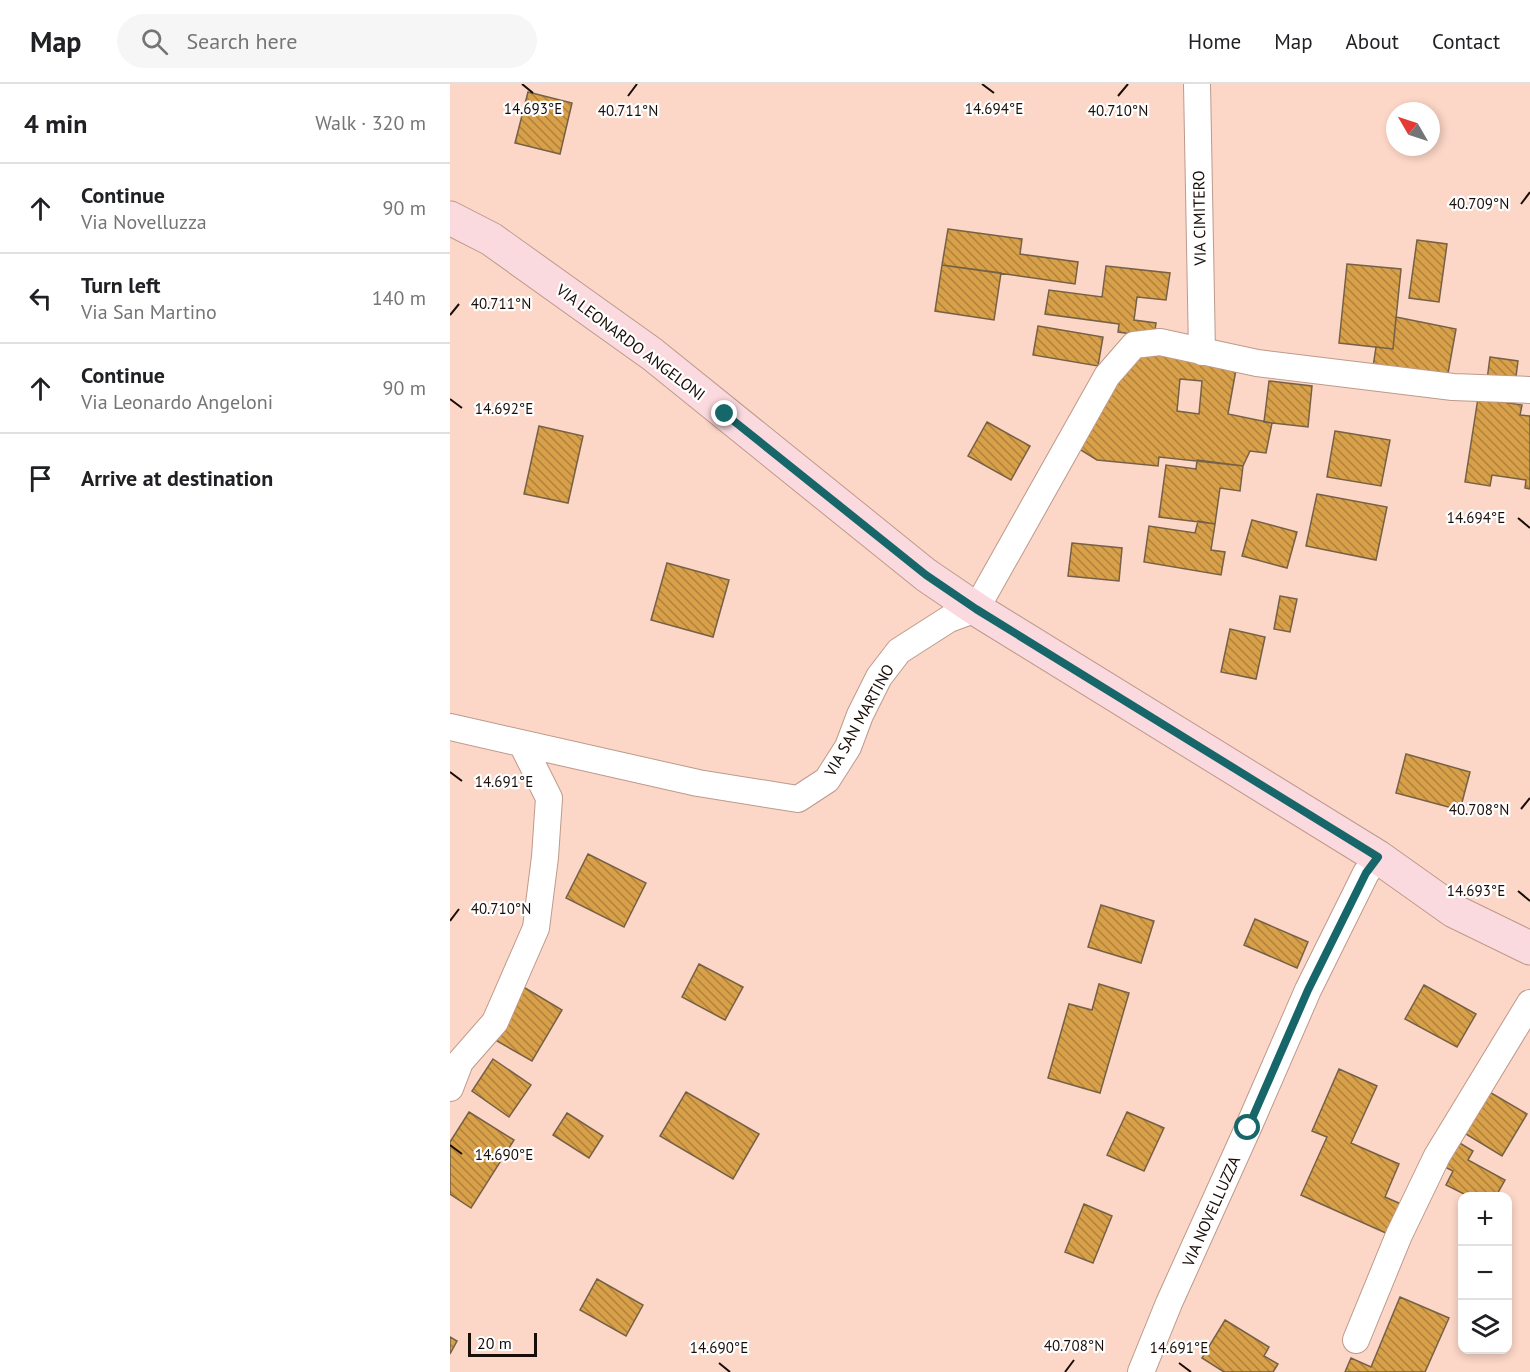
<!DOCTYPE html>
<meta charset="utf-8">
<style>
:root{--surface:#fff;--page:#f6f6f6;--text:#202124;--muted:#757577;--line:#e0e0e0}
body{margin:0;font-family:"PT Sans",sans-serif;background:var(--page);color:var(--text)}
.controls{position:absolute;right:18px;bottom:18px;display:grid;overflow:hidden;border-radius:12px;box-shadow:0 3px 9px #0003}
.controls button{width:54px;height:54px;display:grid;place-items:center;padding:0;border:0;border-bottom:2px solid var(--line);background:var(--surface);color:var(--text);font:30px sans-serif}
.compass{position:absolute;left:936px;top:18px;width:54px;height:54px;border-radius:50%;background:var(--surface);box-shadow:0 3px 9px #0003;rotate:309deg}
.scale{position:absolute;left:18px;bottom:15px;width:69px;box-sizing:border-box;padding-left:6px;border:3px solid #190d08;border-top:0;font-size:16px;line-height:21px;white-space:nowrap;color:#190d08;-webkit-text-stroke:4px #fff;paint-order:stroke}
.stop{position:absolute;width:18px;height:18px;margin:-14px;border:4px solid #176669;border-radius:50%;background:#fff}
.stop.end{background:#176669;border-color:#fff;box-shadow:0 2px 6px #0008}
.list{margin:0;padding:0;list-style:none}
h2{display:flex;justify-content:space-between;align-items:center;height:78px;margin:0;padding:0 24px;font-size:26px}
h2 small{font-size:20px;font-weight:400;color:var(--muted)}
.list li{display:grid;grid-template-columns:39px 1fr auto;gap:18px;align-items:center;box-sizing:border-box;height:90px;padding:0 24px;border-top:2px solid var(--line)}
.list b{display:block;font-size:22px;white-space:nowrap}
.list p{margin:0;font-size:20px;white-space:nowrap;color:var(--muted)}
.list em{font-size:20px;font-style:normal;color:var(--muted)}
.icon{flex:none;width:33px;height:33px;fill:none;stroke:currentColor;stroke-width:2;stroke-linecap:round;stroke-linejoin:round}
.map{position:relative;flex:none;width:1080px;height:1288px;overflow:hidden}
header{display:flex;align-items:center;gap:36px;box-sizing:border-box;height:84px;padding:0 30px;background:var(--surface);border-bottom:2px solid var(--line)}
header strong{font-size:28px}
nav{display:flex;gap:33px;margin-inline-start:auto;font-size:21px}
.search{width:420px;height:54px;background:var(--page);display:flex;align-items:center;gap:15px;box-sizing:border-box;padding:0 21px;border-radius:33px;color:var(--muted);font-size:22px}
main{display:flex}
aside{flex:1;background:var(--surface)}
.map>svg:first-child{display:block}
</style>
<header>
<strong>Map</strong>
<div class="search"><svg class="icon" aria-label="search" viewBox="0 0 24 24"><circle cx="10" cy="10" r="6"/><path d="M15 15l6 6"/></svg>Search here</div>
<nav><a>Home</a><a>Map</a><a>About</a><a>Contact</a></nav>
</header>
<main>
<aside>
<h2>4 min<small>Walk · 320 m</small></h2>
<ul class="list">
<li><svg class="icon" aria-label="ahead" viewBox="0 0 24 24"><path d="M12 20V5M6 11l6-6 6 6"/></svg><div><b>Continue</b><p>Via Novelluzza</p></div><em>90 m</em></li>
<li><svg class="icon" aria-label="left" viewBox="0 0 24 24"><path d="M17 20v-9H6M10 6l-5 5 5 5"/></svg><div><b>Turn left</b><p>Via San Martino</p></div><em>140 m</em></li>
<li><svg class="icon" aria-label="ahead" viewBox="0 0 24 24"><path d="M12 20V5M6 11l6-6 6 6"/></svg><div><b>Continue</b><p>Via Leonardo Angeloni</p></div><em>90 m</em></li>
<li><svg class="icon" aria-label="arrive" viewBox="0 0 24 24"><path d="M6 21V4h12l-3 4 3 4H6"/></svg><div><b>Arrive at destination</b></div></li>
</ul>
</aside>
<div class="map">
<svg width="1080" height="1288" viewBox="0 0 1080 1288">
<defs>
<pattern id="building-back-hatch" width="6" height="6" patternUnits="userSpaceOnUse" patternTransform="scale(1.5)"><rect width="6" height="6" fill="#d9a04a"/><path d="M-1 5l2 2M0 0l6 6M5-1l2 2" fill="none" stroke="#af813c"/></pattern>
</defs>
<rect width="100%" height="100%" fill="#fcd6c6"/>
<path fill="url(#building-back-hatch)" stroke="#756146" stroke-width="1.5" fill-rule="evenodd" d="M78,8L122,19L110,70L65,59Z
M498,145L572,155L570,170L628,178L625,200L492,181Z
M967,156L997,160L989,218L959,214Z
M897,180L951,185L943,265L889,259Z
M492,181L551,189L544,236L485,227Z
M656,182L720,189L716,216L687,213L684,236L706,239L704,253L668,248L669,240L595,230L599,206L652,213Z
M946,233L1006,245L997,295L923,283L926,263L943,265Z
M588,242L653,253L648,282L583,271Z
M690,265L787,280L778,330L822,339L816,369L800,367L793,382L709,373L708,382L647,376L626,363L679,274ZM730,295L752,297L749,330L727,327Z
M1040,273L1068,277L1065,300L1037,296Z
M819,297L862,302L858,343L814,338Z
M1028,314L1072,321L1070,331L1080,332V405L1075,404L1076,396L1042,391L1040,402L1015,398Z
M537,338L580,362L561,396L518,372Z
M89,342L133,352L118,419L74,410Z
M885,347L940,356L931,402L877,393Z
M747,376L793,382L790,407L770,404L765,440L709,433L716,381L746,385Z
M867,410L937,423L926,476L856,462Z
M802,436L847,448L837,484L792,472Z
M748,437L765,440L761,466L775,468L771,491L694,478L699,442L745,449Z
M622,459L672,464L669,497L618,492Z
M217,479L279,496L263,553L201,536Z
M830,512L847,515L840,548L824,545Z
M780,545L815,553L806,595L771,588Z
M956,670L1020,688L1010,726L946,709Z
M138,770L196,799L174,843L116,814Z
M651,821L704,837L691,879L638,863Z
M805,835L858,858L847,884L794,861Z
M249,880L293,903L275,936L232,913Z
M649,900L679,909L650,1009L598,994L619,920L642,926Z
M70,901L112,926L82,977L40,953Z
M974,901L1026,930L1007,963L955,935Z
M43,975L81,1001L59,1033L22,1007Z
M889,985L927,1002L901,1059L949,1080L935,1113L951,1120L938,1150L851,1111L877,1053L862,1047Z
M1036,1006L1077,1030L1052,1072L1011,1047Z
M236,1008L309,1050L283,1095L210,1052Z
M19,1028L64,1056L21,1124L0,1110V1058Z
M677,1028L714,1044L694,1087L657,1071Z
M117,1029L153,1052L139,1074L103,1051Z
M1003,1055L1023,1067L1018,1076L1055,1096L1046,1112H1018L996,1101L1003,1087L989,1080Z
M634,1120L662,1132L643,1179L615,1168Z
M147,1195L193,1221L176,1252L130,1226Z
M950,1213L999,1234L975,1288H895L901,1274L921,1283Z
M775,1236L819,1263L814,1272L828,1280L823,1288H774L752,1274Z
M0,1253L7,1257L0,1270Z"/>
<g fill="none" stroke-linecap="round" stroke-linejoin="round">
<defs>
<path id="street" d="M747,0L752,268
M0,643L248,699L348,715L377,696L398,663L410,631L429,593L449,567L499,535L526,525L657,292L684,261L710,258L807,279L1003,303L1080,306
M0,1004L10,978L45,938L86,844L95,773L99,714L72,660
M906,1256L949,1151L987,1072L1080,919
M691,1288L719,1219L798,1044L858,906L916,789L928,773"/>
<path id="secondary" d="M0,134L41,155L202,270L476,491L526,525L928,773L1004,827L1080,864"/>
</defs>
<use href="#street" stroke="#bd9a8b" stroke-width="28"/>
<use href="#secondary" stroke="#bd9a8b" stroke-width="35"/>
<use href="#street" stroke="#fff" stroke-width="26"/>
<use href="#secondary" stroke="#fbdadf" stroke-width="33"/>
</g>
<g fill="none" stroke-linecap="round" stroke-linejoin="round">
<path stroke="#176669" stroke-width="8" d="M275,330L476,491L526,525L928,773L916,789L858,906L798,1044"/>
</g>
<path fill="none" stroke="#190d08" stroke-width="2" d="M72,0L83,9M532,0L544,9M178,12L187,0M668,12L678,0M1071,120L1080,108M0,231L9,220M0,315L12,324M1068,434L1080,444M0,688L12,697M1071,725L1080,714M1068,807L1080,817M0,837L9,825M0,1061L12,1070M269,1279L280,1288M729,1279L741,1288M615,1288L624,1276"/>
<g text-anchor="middle" stroke-width="4.5" stroke-linejoin="round" paint-order="stroke">
<g font-size="16" fill="#190d08" stroke="#fff">
<text transform="translate(749 134) rotate(-91)" y="6">VIA CIMITERO</text>
<text transform="translate(181 258) rotate(37)" y="6">VIA LEONARDO ANGELONI</text>
<text transform="translate(409 636) rotate(-61)" y="6">VIA SAN MARTINO</text>
<text transform="translate(761 1127) rotate(-66)" y="6">VIA NOVELLUZZA</text>
</g>
</g>
<g font-size="15" text-anchor="middle" fill="#190d08" stroke="#fff" stroke-width="4.5" stroke-linejoin="round" paint-order="stroke">
<text x="544" y="30">14.694°E</text>
<text x="83" y="30">14.693°E</text>
<text x="178" y="32">40.711°N</text>
<text x="668" y="32">40.710°N</text>
<text x="1029" y="125">40.709°N</text>
<text x="51" y="225">40.711°N</text>
<text x="54" y="330">14.692°E</text>
<text x="1026" y="439">14.694°E</text>
<text x="54" y="703">14.691°E</text>
<text x="1029" y="731">40.708°N</text>
<text x="1026" y="812">14.693°E</text>
<text x="51" y="830">40.710°N</text>
<text x="54" y="1076">14.690°E</text>
<text x="624" y="1267">40.708°N</text>
<text x="269" y="1269">14.690°E</text>
<text x="729" y="1269">14.691°E</text>
</g>
</svg>
<div class="controls">
<button>+</button>
<button>−</button>
<button><svg class="icon" aria-label="layers" viewBox="0 0 24 24"><path d="M12 4l9 5-9 5-9-5zM3 14l9 5 9-5"/></svg></button>
</div>
<svg class="compass" viewBox="-18 -18 36 36"><path d="M0-13l5 13h-10z" fill="#e53935"/><path d="M0 13l5-13h-10z" fill="#757577"/></svg>
<div class="scale">20 m</div>
<div class="stop" style="left:798px;top:1044px"></div>
<div class="stop end" style="left:275px;top:330px"></div>
</div>
</main>
